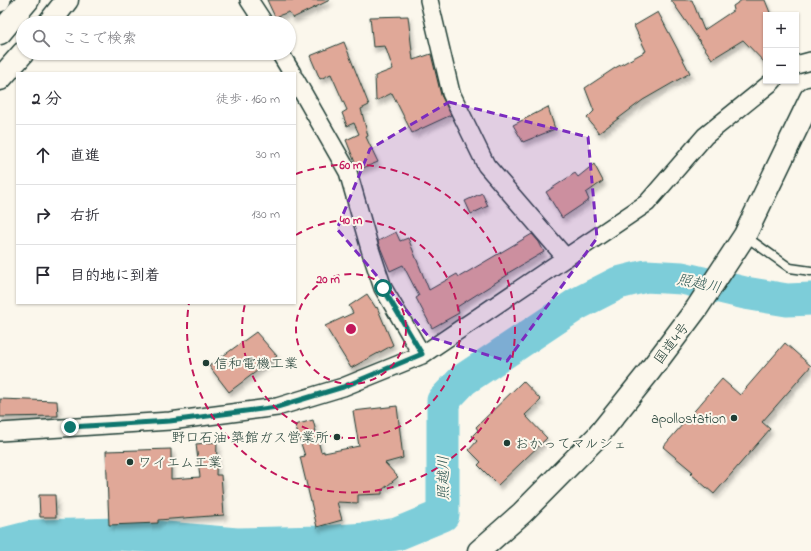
<!DOCTYPE html>
<html lang="ja">
<meta charset="utf-8">
<style>
:root{--surface:#fff;--page:#f2f2f3;--text:#2b2b33;--muted:#7c7c81;--line:#e1e1e2}
body{margin:0;font-family:"Indie Flower","Klee One",sans-serif;background:var(--page);color:var(--text)}
.controls{position:absolute;right:12px;top:12px;display:grid;overflow:hidden;border-radius:0px;box-shadow:0 1px 3px #0004}
.controls button{width:36px;height:36px;display:grid;place-items:center;padding:0;border:0;border-bottom:1px solid var(--line);background:var(--surface);color:var(--text);font:20px sans-serif}
.stop{position:absolute;width:12px;height:12px;margin:-9px;border:3px solid #0f766e;border-radius:50%;background:#fff}
.stop.end{background:#0f766e;border-color:#fff;box-shadow:0 1px 4px #0008}
.list{margin:0;padding:0;list-style:none}
h2{display:flex;justify-content:space-between;align-items:center;height:52px;margin:0;padding:0 16px;font-size:17px}
h2 small{font-size:13px;font-weight:400;color:var(--muted)}
.list li{display:grid;grid-template-columns:26px 1fr auto;gap:12px;align-items:center;box-sizing:border-box;height:60px;padding:0 16px;border-top:1px solid var(--line)}
.list b{display:block;font-size:15px;white-space:nowrap}
.list em{font-size:13px;font-style:normal;color:var(--muted)}
.icon{flex:none;width:22px;height:22px;fill:none;stroke:currentColor;stroke-width:2;stroke-linecap:round;stroke-linejoin:round}
.map{position:relative;flex:none;width:811px;height:551px;overflow:hidden}
.search{position:absolute;background:var(--surface);box-shadow:0 1px 3px #0004;left:16px;top:16px;width:280px;height:44px;display:flex;align-items:center;gap:10px;box-sizing:border-box;padding:0 14px;border-radius:22px;color:var(--muted);font-size:15px}
.panel{position:absolute;background:var(--surface);box-shadow:0 1px 3px #0004;left:16px;top:72px;width:280px;height:232px;border-radius:0px}
.map>svg:first-child{display:block}
</style>
<div class="map">
<svg width="811" height="551" viewBox="0 0 811 551">
<defs>
<filter id="shadow"><feDropShadow dx="2.5" dy="4.5" stdDeviation="2" flood-color="#0004"/></filter>
</defs>
<rect width="100%" height="100%" fill="#fbf7ec"/>
<filter id="ink" filterUnits="userSpaceOnUse"><feTurbulence type="fractalNoise" baseFrequency=".025" numOctaves="2"/><feDisplacementMap in="SourceGraphic" scale="8" xChannelSelector="R" yChannelSelector="G"/><feConvolveMatrix kernelMatrix="1 2 1 2 8 2 1 2 1" color-interpolation-filters="sRGB"/></filter>
<g filter="url(#ink)">
<g fill="none" stroke-linecap="round" stroke-linejoin="round">
<path stroke="#7dcdd9" stroke-width="33" d="M0,545L35,536L119,534L237,544L320,542L367,539L397,534L443,515V401L463,380L577,304L618,283L646,276L682,278L745,293L787,300L811,299"/>
</g>
<path fill="#e0a898" stroke="#1f3d34" filter="url(#shadow)" d="M267,0H330L293,18L289,12L275,17Z
M671,0H692L704,30L734,10L733,6L742,0H765L771,15H766V64L743,40L712,59Z
M658,12L690,73L643,100L599,133L587,118L594,111L585,88L615,68L646,51L634,26Z
M408,16L413,60L431,54L441,95L451,115L412,133L392,93L376,101L375,76L393,69L385,46L373,47L370,17Z
M344,42L369,105L361,109L368,136L366,137L378,162L358,170L346,140L359,134L354,123L347,126L342,113L347,110L331,74L320,79L310,56Z
M548,107L555,129L523,142L513,125Z
M594,164L603,181L586,193L589,200L562,218L546,192L575,173L578,177Z
M482,193L488,206L471,214L465,201Z
M396,232L400,241L408,238L429,290L457,274L459,277L532,234L539,242L544,252L508,273L509,274L457,307L459,313L432,328L416,298L419,296L403,265L390,271L378,242V241Z
M367,294L376,308L377,307L393,345L351,368L325,326L353,313L349,306Z
M256,332L277,356L229,392L209,366Z
M785,343L811,366L762,422L770,429L714,494L691,474L693,472L663,447L722,379L740,395Z
M523,381L541,400L525,415L547,438L498,485L478,465L481,462L469,450L477,441L472,436L478,430L476,427Z
M0,399L57,401L58,416L0,417Z
M397,406L403,458L385,463L398,477L382,490V494L358,495V503L337,502L342,520L317,527L300,457L305,456L295,425L313,420L321,452L324,451V453L359,446L353,411Z
M217,442L216,475H221L224,515L158,520V523L109,525L106,451L171,449V479L200,477L196,444Z
M39,495H55L56,517H40Z"/>
<g fill="none" stroke-linecap="round" stroke-linejoin="round">
<defs>
<path id="service" d="M745,236L790,268L811,271"/>
<path id="minor" d="M249,0L264,23
M429,0L451,93L486,165L566,258
M0,3L2,0
M280,53L292,73
M796,65L811,61
M295,79L348,172L370,249L383,288L422,355
M0,432L170,421L277,407L343,387L422,355L647,203L705,136L773,81"/>
<path id="trunk" d="M479,551L522,513L597,437L649,372L697,308L745,235L811,98"/>
<path id="motorway" d="M49,23L67,0
M0,33L28,0
M0,79L23,53"/>
</defs>
<use href="#service" stroke="#1f3d34" stroke-width="11"/>
<use href="#minor" stroke="#1f3d34" stroke-width="20"/>
<use href="#trunk" stroke="#1f3d34" stroke-width="25"/>
<use href="#motorway" stroke="#1f3d34" stroke-width="25"/>
<use href="#service" stroke="#fbf7ec" stroke-width="8"/>
<use href="#minor" stroke="#fbf7ec" stroke-width="17"/>
<use href="#trunk" stroke="#fbf7ec" stroke-width="22"/>
<use href="#motorway" stroke="#fbf7ec" stroke-width="22"/>
</g>
</g>
<g fill="none" stroke-linecap="round" stroke-linejoin="round" filter="url(#ink)">
<path stroke="#0f766e" stroke-width="5" d="M70,427L170,421L277,407L343,387L422,354L383,288"/>
</g>
<path fill="#7b2cbf" fill-opacity="0.2" stroke="#7b2cbf" stroke-width="3" stroke-dasharray="8 5" stroke-linejoin="round" d="M449,102L588,137L597,238L507,361L429,337L337,229L370,149Z"/>
<g fill="none" stroke="#c2185b" stroke-width="2" stroke-dasharray="7 5">
<circle cx="351" cy="329" r="55"/>
<path d="M296 235A109 109 0 1 1 245 304"/>
<path d="M296 174A164 164 0 1 1 189 303"/>
</g>
<g fill="#1f3d34" stroke="#fbf7ec" stroke-width="1.5">
<circle cx="206" cy="363" r="4"/>
<circle cx="734" cy="418" r="4"/>
<circle cx="337" cy="437" r="4"/>
<circle cx="507" cy="443" r="4"/>
<circle cx="130" cy="462" r="4"/>
</g>
<g text-anchor="middle" stroke-width="4" stroke-linejoin="round" paint-order="stroke">
<g font-size="14" fill="#1f3d34" stroke="#fbf7ec">
<text transform="translate(671 343) rotate(-53)" y="5">国道4号</text>
</g>
<g font-size="14" fill="#1f3d34" stroke="#fbf7ec" text-anchor="start">
<text x="214" y="368">信和電機工業</text>
<text x="726" y="423" text-anchor="end">apollostation</text>
<text x="329" y="442" text-anchor="end">野口石油 築館ガス営業所</text>
<text x="515" y="448">おかってマルシェ</text>
<text x="138" y="467">ワイエム工業</text>
</g>
<g font-size="15" font-style="italic" fill="#325a55" stroke="#fbf7ec">
<text transform="translate(699 283) rotate(12)" y="5">照越川</text>
<text transform="translate(443 478) rotate(-90)" y="5">照越川</text>
</g>
</g>
<circle cx="351" cy="329" r="6" fill="#c2185b" stroke="#fbf7ec" stroke-width="2"/>
<g font-size="12" text-anchor="middle" font-weight="bold" fill="#c2185b" stroke="#fbf7ec" stroke-width="4" stroke-linejoin="round" paint-order="stroke">
<text x="351" y="169">60 m</text>
<text x="351" y="224">40 m</text>
<text x="328" y="283">20 m</text>
</g>
</svg>
<div class="controls">
<button>+</button>
<button>−</button>
</div>
<div class="stop" style="left:383px;top:288px"></div>
<div class="stop end" style="left:70px;top:427px"></div>
<div class="search"><svg class="icon" aria-label="search" viewBox="0 0 24 24"><circle cx="10" cy="10" r="6"/><path d="M15 15l6 6"/></svg>ここで検索</div>
<section class="panel">
<h2>2 分<small>徒歩 · 160 m</small></h2>
<ul class="list">
<li><svg class="icon" aria-label="ahead" viewBox="0 0 24 24"><path d="M12 20V5M6 11l6-6 6 6"/></svg><div><b>直進</b></div><em>30 m</em></li>
<li><svg class="icon" aria-label="right" viewBox="0 0 24 24"><path d="M7 20v-9h11M14 6l5 5-5 5"/></svg><div><b>右折</b></div><em>130 m</em></li>
<li><svg class="icon" aria-label="arrive" viewBox="0 0 24 24"><path d="M6 21V4h12l-3 4 3 4H6"/></svg><div><b>目的地に到着</b></div></li>
</ul>
</section>
</div>
